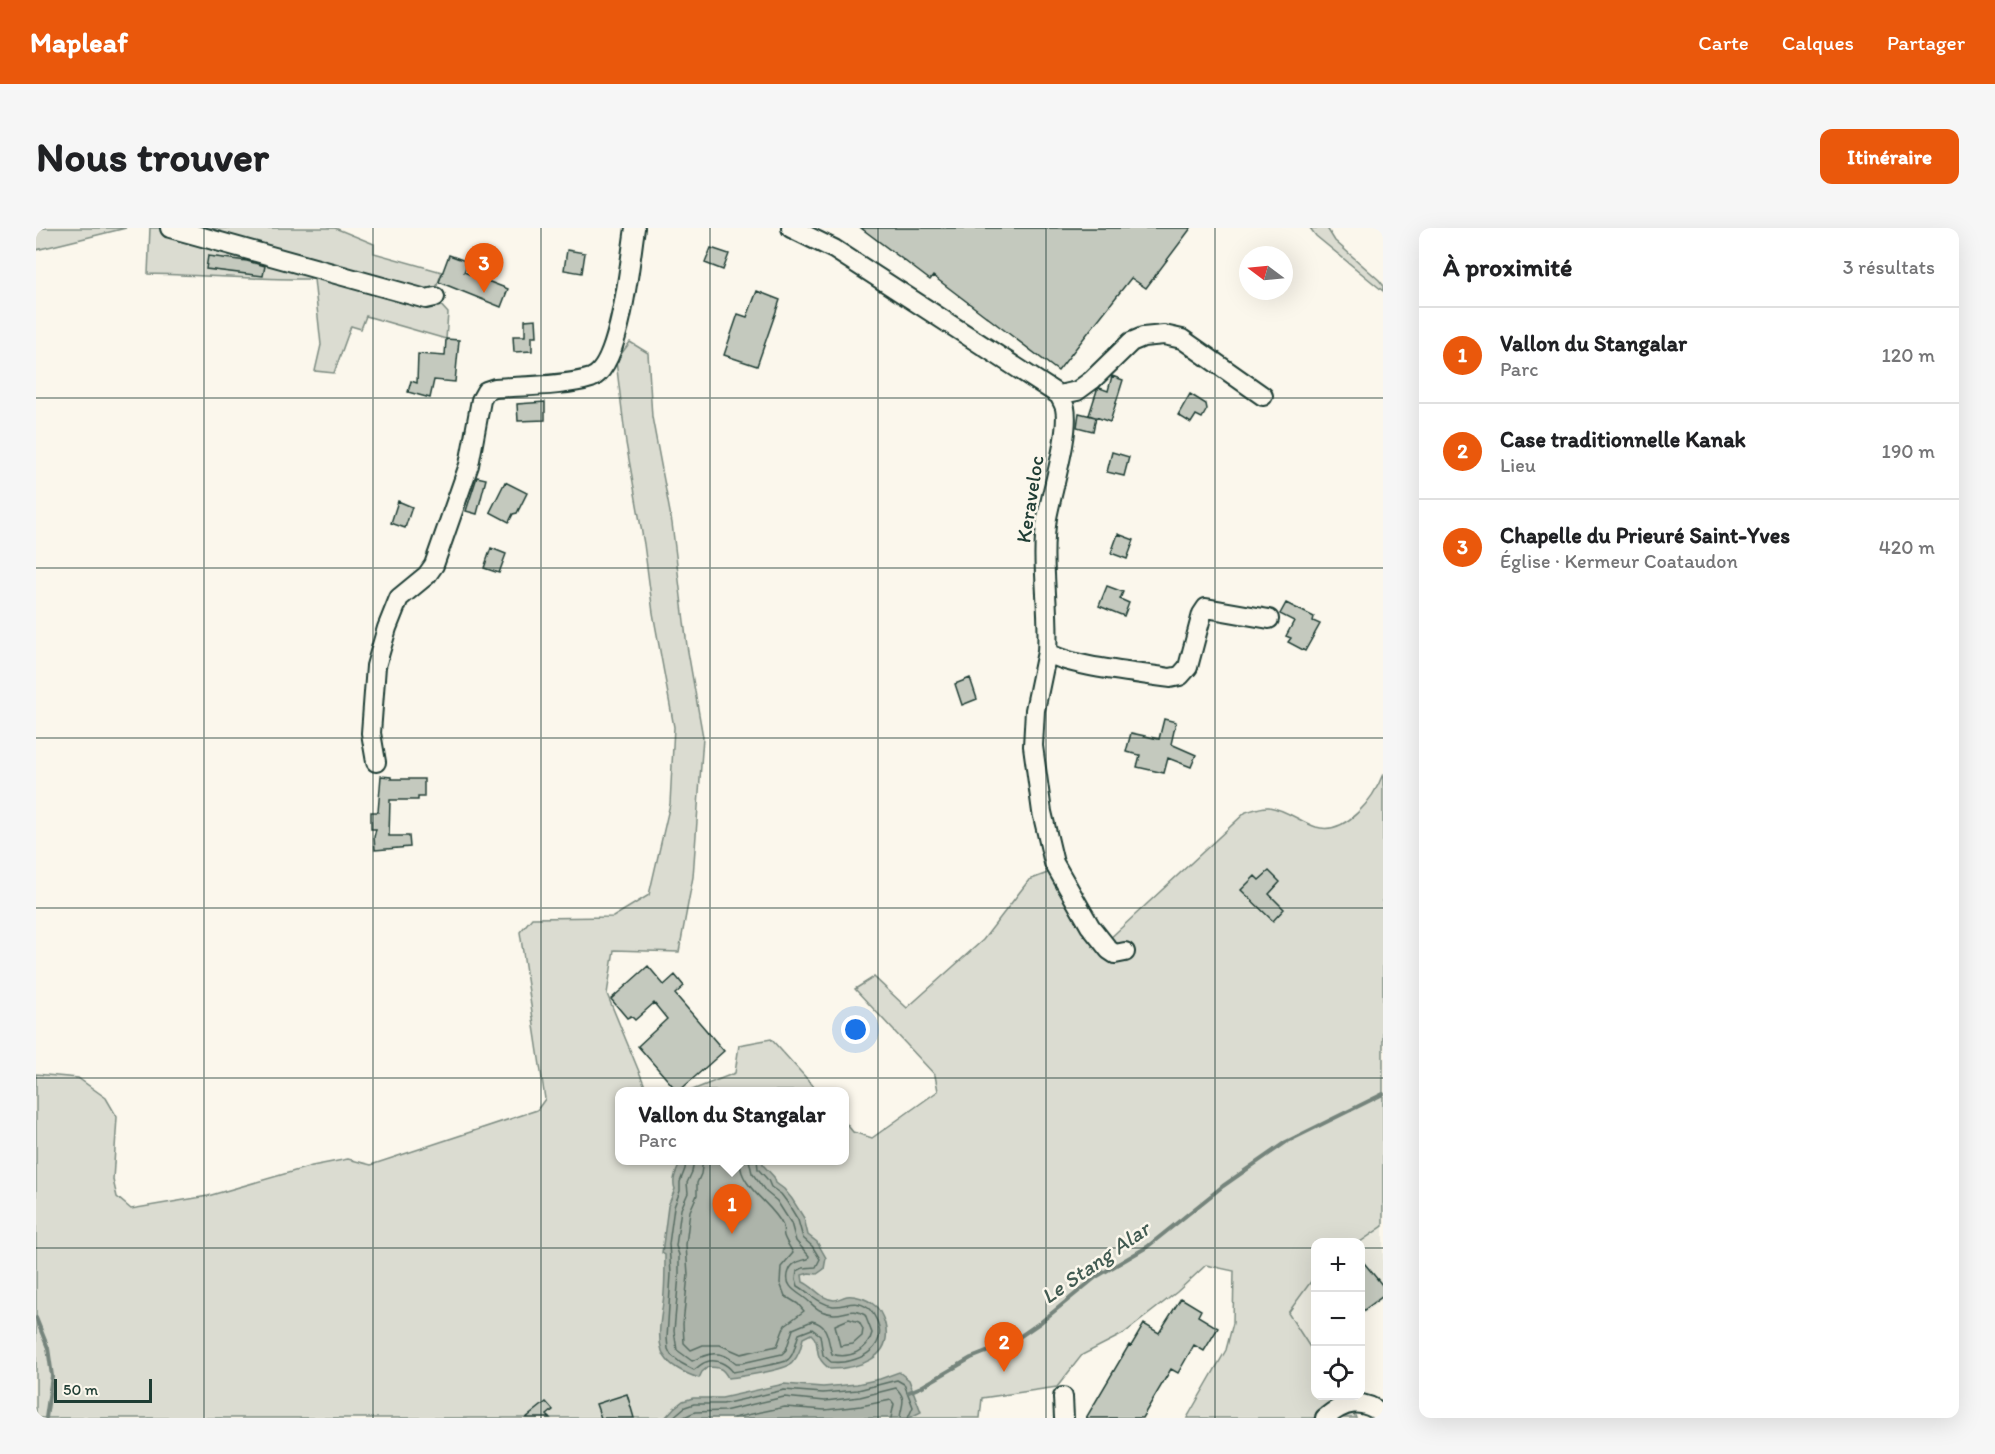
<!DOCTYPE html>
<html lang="fr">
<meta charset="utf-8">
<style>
:root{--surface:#fff;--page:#f6f6f6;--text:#202124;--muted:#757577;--line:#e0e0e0;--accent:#ea580c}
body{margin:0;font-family:Itim,sans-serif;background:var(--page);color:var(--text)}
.controls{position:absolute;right:18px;bottom:18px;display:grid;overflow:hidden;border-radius:12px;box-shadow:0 6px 24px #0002}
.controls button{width:54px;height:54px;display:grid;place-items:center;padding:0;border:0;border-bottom:2px solid var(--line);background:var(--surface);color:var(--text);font:30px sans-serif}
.compass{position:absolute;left:1203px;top:18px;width:54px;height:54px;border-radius:50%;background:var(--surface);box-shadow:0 6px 24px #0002;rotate:286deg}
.scale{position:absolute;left:18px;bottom:15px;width:98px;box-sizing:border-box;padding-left:6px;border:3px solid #1f3d34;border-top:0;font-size:16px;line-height:21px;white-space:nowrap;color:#1f3d34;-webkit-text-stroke:4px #fbf7ec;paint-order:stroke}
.you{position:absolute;left:820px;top:802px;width:21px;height:21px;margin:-15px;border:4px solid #fff;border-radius:50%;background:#1a73e8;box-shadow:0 0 0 9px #1a73e833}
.badge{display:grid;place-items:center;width:39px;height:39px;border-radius:50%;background:var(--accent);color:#fff;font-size:20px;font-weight:700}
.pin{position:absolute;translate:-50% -50px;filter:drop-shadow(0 2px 3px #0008)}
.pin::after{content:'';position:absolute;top:32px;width:21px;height:18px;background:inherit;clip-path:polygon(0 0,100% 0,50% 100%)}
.popup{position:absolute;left:579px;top:859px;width:234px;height:78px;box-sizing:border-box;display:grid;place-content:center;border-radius:12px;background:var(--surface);filter:drop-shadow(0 2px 4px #0005);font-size:20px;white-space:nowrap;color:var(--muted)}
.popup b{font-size:22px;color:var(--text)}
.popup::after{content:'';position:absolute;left:50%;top:100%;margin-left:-12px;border:12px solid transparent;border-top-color:var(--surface)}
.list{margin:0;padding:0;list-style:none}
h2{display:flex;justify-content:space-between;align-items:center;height:78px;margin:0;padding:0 24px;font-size:26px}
h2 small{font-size:20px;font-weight:400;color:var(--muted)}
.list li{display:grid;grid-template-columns:39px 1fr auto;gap:18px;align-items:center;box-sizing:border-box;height:96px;padding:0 24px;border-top:2px solid var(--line)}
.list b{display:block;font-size:22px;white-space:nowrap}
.list p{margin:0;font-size:20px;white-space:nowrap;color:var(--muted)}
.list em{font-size:20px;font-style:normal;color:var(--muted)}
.icon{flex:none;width:33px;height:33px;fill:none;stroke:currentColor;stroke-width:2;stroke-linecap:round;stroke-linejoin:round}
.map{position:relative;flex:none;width:1347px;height:1190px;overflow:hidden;border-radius:12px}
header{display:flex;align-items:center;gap:36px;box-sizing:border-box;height:84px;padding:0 30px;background:var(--accent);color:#fff}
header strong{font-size:28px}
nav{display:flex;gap:33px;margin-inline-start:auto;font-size:21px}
.intro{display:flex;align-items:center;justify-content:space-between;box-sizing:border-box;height:144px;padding:0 36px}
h1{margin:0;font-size:42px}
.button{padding:15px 27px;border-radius:12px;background:var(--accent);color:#fff;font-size:21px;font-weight:700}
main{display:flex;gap:36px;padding:0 36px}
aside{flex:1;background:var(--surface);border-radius:12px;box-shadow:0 6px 24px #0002}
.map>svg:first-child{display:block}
</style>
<header>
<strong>Mapleaf</strong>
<nav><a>Carte</a><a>Calques</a><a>Partager</a></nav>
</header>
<div class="intro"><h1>Nous trouver</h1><a class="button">Itinéraire</a></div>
<main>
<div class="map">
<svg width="1347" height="1190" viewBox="0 0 1347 1190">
<rect width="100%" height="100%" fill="#fbf7ec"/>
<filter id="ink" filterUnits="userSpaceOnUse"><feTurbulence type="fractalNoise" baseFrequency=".0167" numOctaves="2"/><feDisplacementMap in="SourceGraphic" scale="12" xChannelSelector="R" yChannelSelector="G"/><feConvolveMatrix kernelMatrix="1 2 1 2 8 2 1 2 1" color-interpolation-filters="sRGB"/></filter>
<g filter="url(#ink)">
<path fill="#eae9de" d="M1347,998V1070L1325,1088L1324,1014Z
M1279,1048L1280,1124L1278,1125L1252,1085Z"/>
<path fill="#dbdcd1" stroke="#7d8c82" stroke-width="1.5" d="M0,0H90L0,22Z
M114,0H299L338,16V25L406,44C398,67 394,66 412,85L410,111L330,88L325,101L315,98L298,145L279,143L285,117L278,51C223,52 168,47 112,46Z
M1274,0H1291L1299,13L1343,52L1347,57V63L1280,8Z
M594,114L612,125L616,189L636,295L651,418L667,509L657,649L643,724L578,722L571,766L611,863L584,864V932H808L809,894L817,904L836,910L902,863L899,847L819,761L838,749L871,780L947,712L993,652L1017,643L1070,714L1210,584C1217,582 1226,578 1233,579C1249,581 1265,594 1280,599C1310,608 1338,570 1347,546V998L1324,1014H1280L1279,1048L1252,1085L1279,1127L1280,1168H1310L1320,1190H1151L1190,1122L1197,1095L1198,1043L1170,1037L1141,1064L1087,1106L1046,1127L1021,1159L946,1170L944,1190H0V846L42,850L70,870L81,889L77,952L81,969L95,981L172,968L276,938L312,931L335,937L501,882L509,871L484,704L496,690L577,689L613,667L634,576L638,499L617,385L608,316L590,215L580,133Z
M735,811L782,863H654L699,845L703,817Z"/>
<path fill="#adb4aa" stroke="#74847b" stroke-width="1.5" d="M645,933H727V937L738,949L740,955L748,961L756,971L768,990L772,1007L781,1014L790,1030L788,1041L781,1046L773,1045L766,1047L767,1054C779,1059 784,1071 798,1072C802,1072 806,1069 811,1068C819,1067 831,1071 837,1076C843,1080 847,1089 849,1096C858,1131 820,1141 794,1141C774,1127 787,1117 775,1106L767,1110C765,1119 763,1128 756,1135C750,1142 703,1149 692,1150C687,1140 683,1139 672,1139L666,1144L663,1150C650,1146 630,1137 626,1123C620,1105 627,1083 628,1065C629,1053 629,1040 629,1027L626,1025L632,978L639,961C635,951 642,941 645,933Z
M863,1144L873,1152L885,1184L873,1190H629L638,1180L647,1173L657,1170H686L748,1156L787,1159L821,1156L844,1151Z"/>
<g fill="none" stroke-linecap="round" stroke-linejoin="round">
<path stroke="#586d63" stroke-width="1.5" d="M650,932L649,941L644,954V963L638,979L633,1016L635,1046L631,1110L632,1121L635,1127L645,1135L658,1142C661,1140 666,1135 670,1134C680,1130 691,1136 697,1144C703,1143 746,1135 750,1133C759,1128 759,1115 763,1106L776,1101L784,1107L787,1127L795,1134C819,1137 855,1121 840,1091C838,1087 836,1083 832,1080C818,1070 809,1079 797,1078C783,1076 774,1065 762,1058L760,1051L761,1043L767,1040L780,1039L784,1031L776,1018L767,1010L762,992L751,974L745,966L735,959L732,952L722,941L721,932
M658,932L656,944L651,955L652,965L645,981L640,1018L643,1027V1047L638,1103L641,1122L656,1133C673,1125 684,1121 700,1135H706L746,1126L750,1122L757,1101L776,1093C794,1097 791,1112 796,1126C813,1132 832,1122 836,1105L829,1087C815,1079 811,1086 798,1086C779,1084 779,1077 766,1068C757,1062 748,1056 753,1043C756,1034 764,1033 772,1031L773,1028L760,1013L755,995L741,973L730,964L716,945L713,932
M667,932L665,946L661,955V967L654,983L650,1017L652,1047L647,1096L648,1115L655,1122L667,1117H684L705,1126L741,1118L749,1097L768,1083L762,1076L749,1068L744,1055L745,1039L757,1025C754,1019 750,1014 748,1008C747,1005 748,1001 747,998C737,975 703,960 704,932
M813,1091L823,1094L827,1101L826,1108L817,1116L804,1118L799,1097Z
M636,1190L649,1179L658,1176H687L748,1162L787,1165L822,1162L861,1152L868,1156L877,1179L872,1190
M646,1190L659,1184L688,1183L748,1169L789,1173L824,1169L860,1160C872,1172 865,1177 864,1190
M697,1190L749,1179L789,1182L825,1178L855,1172L858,1176L855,1190"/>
<path stroke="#74847b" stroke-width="4" d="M0,1090L12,1120L16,1148L10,1190
M873,1164L885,1159L935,1130L976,1114L1005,1094L1060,1049L1111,1019L1187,958L1250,914L1347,866"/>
</g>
<path fill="#c4c9be" stroke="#1f3d34" stroke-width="1.5" d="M825,0H1155L1110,60L1095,50L1022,143L897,48L894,52Z
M675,20L693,26L687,42L669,35Z
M531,22L549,25L546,45L528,42Z
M413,27L432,34L428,44L472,61L465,79L403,54Z
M172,28L211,33L229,38L227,48L170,41Z
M721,63L744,72L721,138L688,127L702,86L711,89Z
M500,91L501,108H496V123L478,124L477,108H489V92Z
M410,111L423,112L419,154L398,152L394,170L372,164L375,153L381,155L382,126L409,128Z
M1076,148L1087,152L1074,194L1060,189L1057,203L1041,199L1043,185L1059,189L1053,187L1061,162L1064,160L1072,163Z
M1154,166L1170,176L1171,181L1166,190L1160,187L1155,195L1142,187Z
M509,174V192L482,193L481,176Z
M1076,224L1093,229L1088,248L1071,244Z
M441,249L450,251L441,286L430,283Z
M469,254L491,265L481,285L477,286L473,294L454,284Z
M362,273L376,279L369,300L355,295Z
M1082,306L1098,312L1091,331L1075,325Z
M455,320L470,326L463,345L448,340Z
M1071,358L1087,364L1084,371L1093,375L1088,388L1063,378Z
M1250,375L1278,389L1277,393L1284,396L1269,423L1252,414L1255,410L1250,408L1258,393L1244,386Z
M934,450L941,471L926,477L919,456Z
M1128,491L1140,494L1135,516L1160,527L1155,539L1132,530L1128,545L1101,539L1104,527L1090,524L1095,505L1123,511Z
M345,548L355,549V551H388V569H382V572H354L353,608H373L374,619L339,622L338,609L340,601H335V584H342Z
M1233,643L1244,654L1233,666L1248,681L1237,693L1205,662L1219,648L1223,652Z
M612,738L628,757L639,747L648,758L639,766L688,823L642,864L602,818L631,791L618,775L599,792L595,788L591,790L575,771Z
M1324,1030L1347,1058V1068L1324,1085Z
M1145,1070L1165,1082L1162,1088L1182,1100L1168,1123L1158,1117L1142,1145L1135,1141L1106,1190H1050L1093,1117L1095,1118L1108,1096L1123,1105Z
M591,1166L598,1190H565L560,1176Z
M510,1174L517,1182L511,1187L514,1190H490Z"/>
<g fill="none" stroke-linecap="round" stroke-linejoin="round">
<defs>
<path id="minor" d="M134,0L390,71L399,69
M755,0L798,21L1023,167C1025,171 1028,176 1029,180C1034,205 1016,262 1011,290C1004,335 1014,379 1011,424C1032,439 1105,445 1134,450L1144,448L1152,439L1166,386L1170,380L1233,391
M1023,167L1041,163L1056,152L1095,114L1107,109L1128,107L1146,111L1227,168
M1011,424L999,482L997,518L1006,584L1018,635L1054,698L1073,722L1079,726L1089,724
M340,534L335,505L340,438L351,400L363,370L391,347L398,337L433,237L445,172L450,163L459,160C485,158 531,158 555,150C585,139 594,31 599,0
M1027,1169L1028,1190
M1289,1190C1309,1173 1325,1170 1347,1186"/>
</defs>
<use href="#minor" stroke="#1f3d34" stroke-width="22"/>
<use href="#minor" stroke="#fbf7ec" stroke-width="18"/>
</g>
</g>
<path fill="none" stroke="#1f3d34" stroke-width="1.5" stroke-opacity="0.55" d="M168,0V1190M337,0V1190M505,0V1190M674,0V1190M842,0V1190M1010,0V1190M1179,0V1190M0,170H1347M0,340H1347M0,510H1347M0,680H1347M0,850H1347M0,1020H1280M1324,1020H1347"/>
<g text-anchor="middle" stroke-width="5" stroke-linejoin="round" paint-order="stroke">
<g font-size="21" fill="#1f3d34" stroke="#fbf7ec">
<text transform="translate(994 271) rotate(-81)" y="7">Keraveloc</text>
</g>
<g font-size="22" font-style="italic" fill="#425b52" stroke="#fbf7ec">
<text transform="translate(1059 1034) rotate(-35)" y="8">Le Stang Alar</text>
</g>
</g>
</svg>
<div class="controls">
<button>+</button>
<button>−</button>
<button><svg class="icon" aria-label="locate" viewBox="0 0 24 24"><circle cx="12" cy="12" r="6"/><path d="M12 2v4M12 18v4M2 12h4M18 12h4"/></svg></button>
</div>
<svg class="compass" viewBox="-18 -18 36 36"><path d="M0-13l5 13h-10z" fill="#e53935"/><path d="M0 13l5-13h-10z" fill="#757577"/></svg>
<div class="scale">50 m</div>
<div class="you"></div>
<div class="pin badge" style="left:696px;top:1006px">1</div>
<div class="popup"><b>Vallon du Stangalar</b>Parc</div>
<div class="pin badge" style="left:968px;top:1144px">2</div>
<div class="pin badge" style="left:448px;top:65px">3</div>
</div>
<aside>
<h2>À proximité<small>3 résultats</small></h2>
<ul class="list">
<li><span class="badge">1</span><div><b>Vallon du Stangalar</b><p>Parc</p></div><em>120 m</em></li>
<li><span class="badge">2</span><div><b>Case traditionnelle Kanak</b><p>Lieu</p></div><em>190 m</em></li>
<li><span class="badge">3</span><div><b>Chapelle du Prieuré Saint-Yves</b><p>Église · Kermeur Coataudon</p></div><em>420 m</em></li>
</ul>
</aside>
</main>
